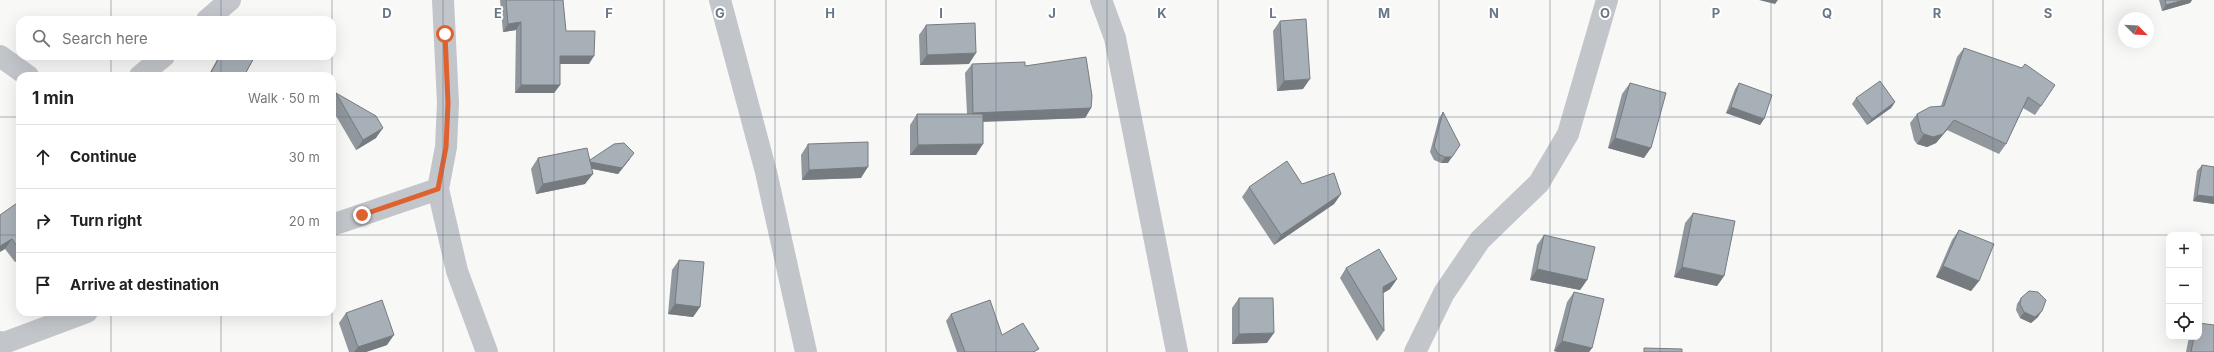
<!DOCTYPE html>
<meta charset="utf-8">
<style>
:root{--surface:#fff;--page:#f6f6f6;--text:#222;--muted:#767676;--line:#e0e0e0}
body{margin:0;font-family:Inter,sans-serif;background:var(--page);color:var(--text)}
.controls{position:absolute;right:12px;bottom:12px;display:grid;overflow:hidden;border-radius:8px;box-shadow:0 4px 16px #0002}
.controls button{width:36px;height:36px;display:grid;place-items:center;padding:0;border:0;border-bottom:1px solid var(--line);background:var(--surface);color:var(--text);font:20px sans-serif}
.compass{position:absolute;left:2118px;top:12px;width:36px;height:36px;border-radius:50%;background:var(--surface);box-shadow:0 4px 16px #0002;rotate:114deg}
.stop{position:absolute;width:12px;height:12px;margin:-9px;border:3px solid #df612f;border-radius:50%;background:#fff}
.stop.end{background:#df612f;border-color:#fff;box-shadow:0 1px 4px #0008}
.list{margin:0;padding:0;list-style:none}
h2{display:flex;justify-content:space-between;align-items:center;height:52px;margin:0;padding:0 16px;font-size:17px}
h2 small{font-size:13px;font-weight:400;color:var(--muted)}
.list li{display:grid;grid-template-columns:26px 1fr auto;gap:12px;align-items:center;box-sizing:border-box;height:64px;padding:0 16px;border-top:1px solid var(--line)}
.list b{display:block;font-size:15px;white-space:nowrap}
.list em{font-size:13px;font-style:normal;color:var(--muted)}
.icon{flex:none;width:22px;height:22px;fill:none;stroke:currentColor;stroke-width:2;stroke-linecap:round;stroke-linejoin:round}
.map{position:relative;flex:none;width:2214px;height:352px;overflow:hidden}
.search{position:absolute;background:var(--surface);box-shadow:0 4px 16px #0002;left:16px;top:16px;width:320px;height:44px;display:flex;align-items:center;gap:10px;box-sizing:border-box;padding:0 14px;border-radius:12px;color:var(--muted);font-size:15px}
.panel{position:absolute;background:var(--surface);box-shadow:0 4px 16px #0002;left:16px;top:72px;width:320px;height:244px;border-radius:12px}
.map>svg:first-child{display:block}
</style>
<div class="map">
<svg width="2214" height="352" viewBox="0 0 2214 352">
<rect width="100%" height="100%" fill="#f8f8f6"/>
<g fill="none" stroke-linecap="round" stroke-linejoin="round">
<path stroke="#c2c5c9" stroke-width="22" d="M443,0L448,103L446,147L438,189L457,271L487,352
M720,0L766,172L806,352
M1101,0L1115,38L1177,352
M207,20L230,0
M0,56L28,76
M140,76L164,56
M332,225L438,189
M0,342L4,343L87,312
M1415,352L1444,293L1480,240L1539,183L1568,134L1607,0"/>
</g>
<path fill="#90979d" d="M500,0H563L566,31L589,64H560V85L554,93H515L516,30L503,32Z
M2159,0H2192L2190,3L2162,11Z
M1280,21L1303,89L1277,91L1273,31Z
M926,25L969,64L920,65L919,35Z
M1964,48L2041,106L2035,115L2023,108L2006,144L1999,154L1947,130L1936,143L1927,147L1917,144L1914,140L1910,123L1917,114L1941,106L1957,57Z
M219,56H255L244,76H208Z
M972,64L1025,66L1091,108L1085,118L983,122L976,155H910V125L917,114H967L965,73Z
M1630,83L1644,158L1608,148L1622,94Z
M1739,83L1764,119L1760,125L1726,113L1735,89Z
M336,93L376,138L356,150L332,109V99Z
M1856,98L1895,102L1891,108L1867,125L1852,104Z
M1443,112L1448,163H1441L1434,160L1430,152L1439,118Z
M808,144L861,178L802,180L801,155Z
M538,158L590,160L630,159L618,174L592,169L585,184L536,194L531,169Z
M2202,165L2214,167V204L2193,201L2197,171Z
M1302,184L1341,194L1334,204L1274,245L1242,197L1249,187Z
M20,201V258L15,262L5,249Z
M1693,213L1724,276L1717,286L1674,277L1685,223Z
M1959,230L1979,281L1971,291L1936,277L1952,240Z
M1544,235L1587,280L1580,290L1530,280L1537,245Z
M679,260L700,307L693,317L668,314L672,270Z
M1346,268L1397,279L1390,289L1383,293L1384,331L1377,341L1340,278Z
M1574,292L1592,348L1589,352H1558L1554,351L1567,302Z
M1239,298L1267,343L1232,344V308Z
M2021,298L2038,317L2031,323L2020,318L2016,310L2017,304Z
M346,313L387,345L366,352H349L339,323Z
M951,314L1002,335L1036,352H957L946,321Z
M2189,337H2199L2214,352H2186Z"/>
<path fill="#767b80" d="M1759,0H1778L1775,4Z
M2184,0H2192L2190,3L2162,11L2166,5Z
M521,22L516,30L503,32L508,24Z
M976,53L969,64L920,65L927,55Z
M560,56H594L589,64H554Z
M1310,79L1303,89L1277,91L1284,81Z
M521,85H560L554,93H515Z
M1895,102L1891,108L1867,125L1872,119Z
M1731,107L1764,119L1760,125L1726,113Z
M1091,108L1085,118L967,122L973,113Z
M1954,120L1947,130L1936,143L1927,147L1917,144L1924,134Z
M383,128L376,138L356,150L363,140Z
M1615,138L1651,148L1644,158L1608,148Z
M983,144L976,155H910L918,145Z
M634,153L618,174L584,167L588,161Z
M1445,157H1452L1448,163H1441Z
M868,167L861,178L802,180L809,170Z
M593,174L585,184L536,194L543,184Z
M1341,194L1334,204L1274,245L1281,235Z
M2197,195L2214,197V204L2193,201Z
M12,239L5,249L0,252V246Z
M20,254V258L15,262Z
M1943,266L1979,281L1971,291L1936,277Z
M1682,267L1724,276L1717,286L1674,277Z
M1537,269L1587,280L1580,290L1530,280Z
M1397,279L1390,289L1377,297L1383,287Z
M675,304L700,307L693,317L668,314Z
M2042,311L2038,317L2031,323L2020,318L2024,312Z
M1274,333L1267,343L1232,344L1239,334Z
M394,335L387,345L366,352H354L358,347Z
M1562,341L1592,348L1589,352H1558L1554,351Z"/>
<path fill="#a8b0b7" stroke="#767b80" d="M506,0H563L566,31H595L594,56H560V85H521V22L508,24Z
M2165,0H2184L2166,5Z
M1306,19L1310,79L1284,81L1280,21Z
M975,23L976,53L927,55L926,25Z
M1964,48L2022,68L2025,64L2055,85L2041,106L2028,97L2006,144L1954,120L1943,134L1933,137L1924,134L1921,131L1917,114L1930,107L1944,106Z
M220,56H255L244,76H209Z
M1086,57L1092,96L1091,108L973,113L972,64L1025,62V66Z
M1880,81L1895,102L1872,119L1856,98Z
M1630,83L1666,93L1651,148L1615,138Z
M1739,83L1772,95L1764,119L1731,107Z
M336,93L376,116L383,128L363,140Z
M1443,112L1460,145L1452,157H1445L1438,154L1434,146Z
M917,114H983V144L918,145Z
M868,142V167L809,170L808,144Z
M624,143L634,153L622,168L590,162V160L614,144Z
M587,148L593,174L543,184L538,158Z
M1287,161L1302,184L1334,173L1341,194L1281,235L1249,187Z
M2202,165L2214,167V197L2197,195Z
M20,201V251L12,239L0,246V215Z
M1693,213L1735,221L1724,276L1682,267Z
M1959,230L1994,244L1979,281L1943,266Z
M1544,235L1595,247L1587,280L1537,269Z
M1379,249L1397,279L1383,287L1384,331L1346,268Z
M679,260L704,262L700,307L675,304Z
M2029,291L2038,292L2046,300L2042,311L2035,317L2024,312L2020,304L2021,298Z
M1574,292L1604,299L1592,348L1562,341Z
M1239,298H1273L1274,333L1239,334Z
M382,300L394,335L358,347L346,313Z
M990,300L1002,335L1023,323L1039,349L1033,352H965L951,314Z
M2199,323L2214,325V352H2191L2194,337H2199Z
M1644,348L1682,349V352H1644Z"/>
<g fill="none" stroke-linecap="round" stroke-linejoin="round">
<path stroke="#df612f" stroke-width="5" d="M362,215L438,189L446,147L448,103L445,34"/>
</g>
<path fill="none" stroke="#687786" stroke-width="1" stroke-opacity="0.55" d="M111,0V20M221,0V20M332,0V352M443,0V352M554,0V352M664,0V352M775,0V352M886,0V352M996,0V352M1107,0V352M1218,0V352M1328,0V352M1439,0V352M1550,0V352M1660,0V352M1771,0V352M1882,0V352M1993,0V352M2103,0V352M111,56V76M221,56V76M0,117H20M332,117H2214M0,235H20M332,235H2214M111,312V352M221,312V352"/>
<g font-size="13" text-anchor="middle" font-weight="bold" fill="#687786" stroke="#fff" stroke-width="4" stroke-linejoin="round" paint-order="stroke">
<text x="387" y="18">D</text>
<text x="498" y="18">E</text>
<text x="609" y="18">F</text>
<text x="720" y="18">G</text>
<text x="830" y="18">H</text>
<text x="941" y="18">I</text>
<text x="1052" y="18">J</text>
<text x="1162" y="18">K</text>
<text x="1273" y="18">L</text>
<text x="1384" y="18">M</text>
<text x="1494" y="18">N</text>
<text x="1605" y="18">O</text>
<text x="1716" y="18">P</text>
<text x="1827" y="18">Q</text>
<text x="1937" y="18">R</text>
<text x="2048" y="18">S</text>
</g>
</svg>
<div class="controls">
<button>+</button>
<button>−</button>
<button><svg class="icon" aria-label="locate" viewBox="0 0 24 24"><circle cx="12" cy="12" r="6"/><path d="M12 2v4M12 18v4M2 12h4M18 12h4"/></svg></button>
</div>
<svg class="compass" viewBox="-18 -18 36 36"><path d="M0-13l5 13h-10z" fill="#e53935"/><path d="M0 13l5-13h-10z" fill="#767676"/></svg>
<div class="stop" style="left:445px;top:34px"></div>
<div class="stop end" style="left:362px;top:215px"></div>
<div class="search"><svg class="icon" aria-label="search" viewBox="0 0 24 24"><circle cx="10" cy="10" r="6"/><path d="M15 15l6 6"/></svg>Search here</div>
<section class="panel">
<h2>1 min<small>Walk · 50 m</small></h2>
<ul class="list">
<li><svg class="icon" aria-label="ahead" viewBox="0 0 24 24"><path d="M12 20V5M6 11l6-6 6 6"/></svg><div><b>Continue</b></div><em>30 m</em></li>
<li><svg class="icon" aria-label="right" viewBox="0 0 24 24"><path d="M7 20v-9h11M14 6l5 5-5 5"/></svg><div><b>Turn right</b></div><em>20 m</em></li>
<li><svg class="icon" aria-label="arrive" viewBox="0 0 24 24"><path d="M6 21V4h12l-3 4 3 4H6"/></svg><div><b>Arrive at destination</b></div></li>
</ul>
</section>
</div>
